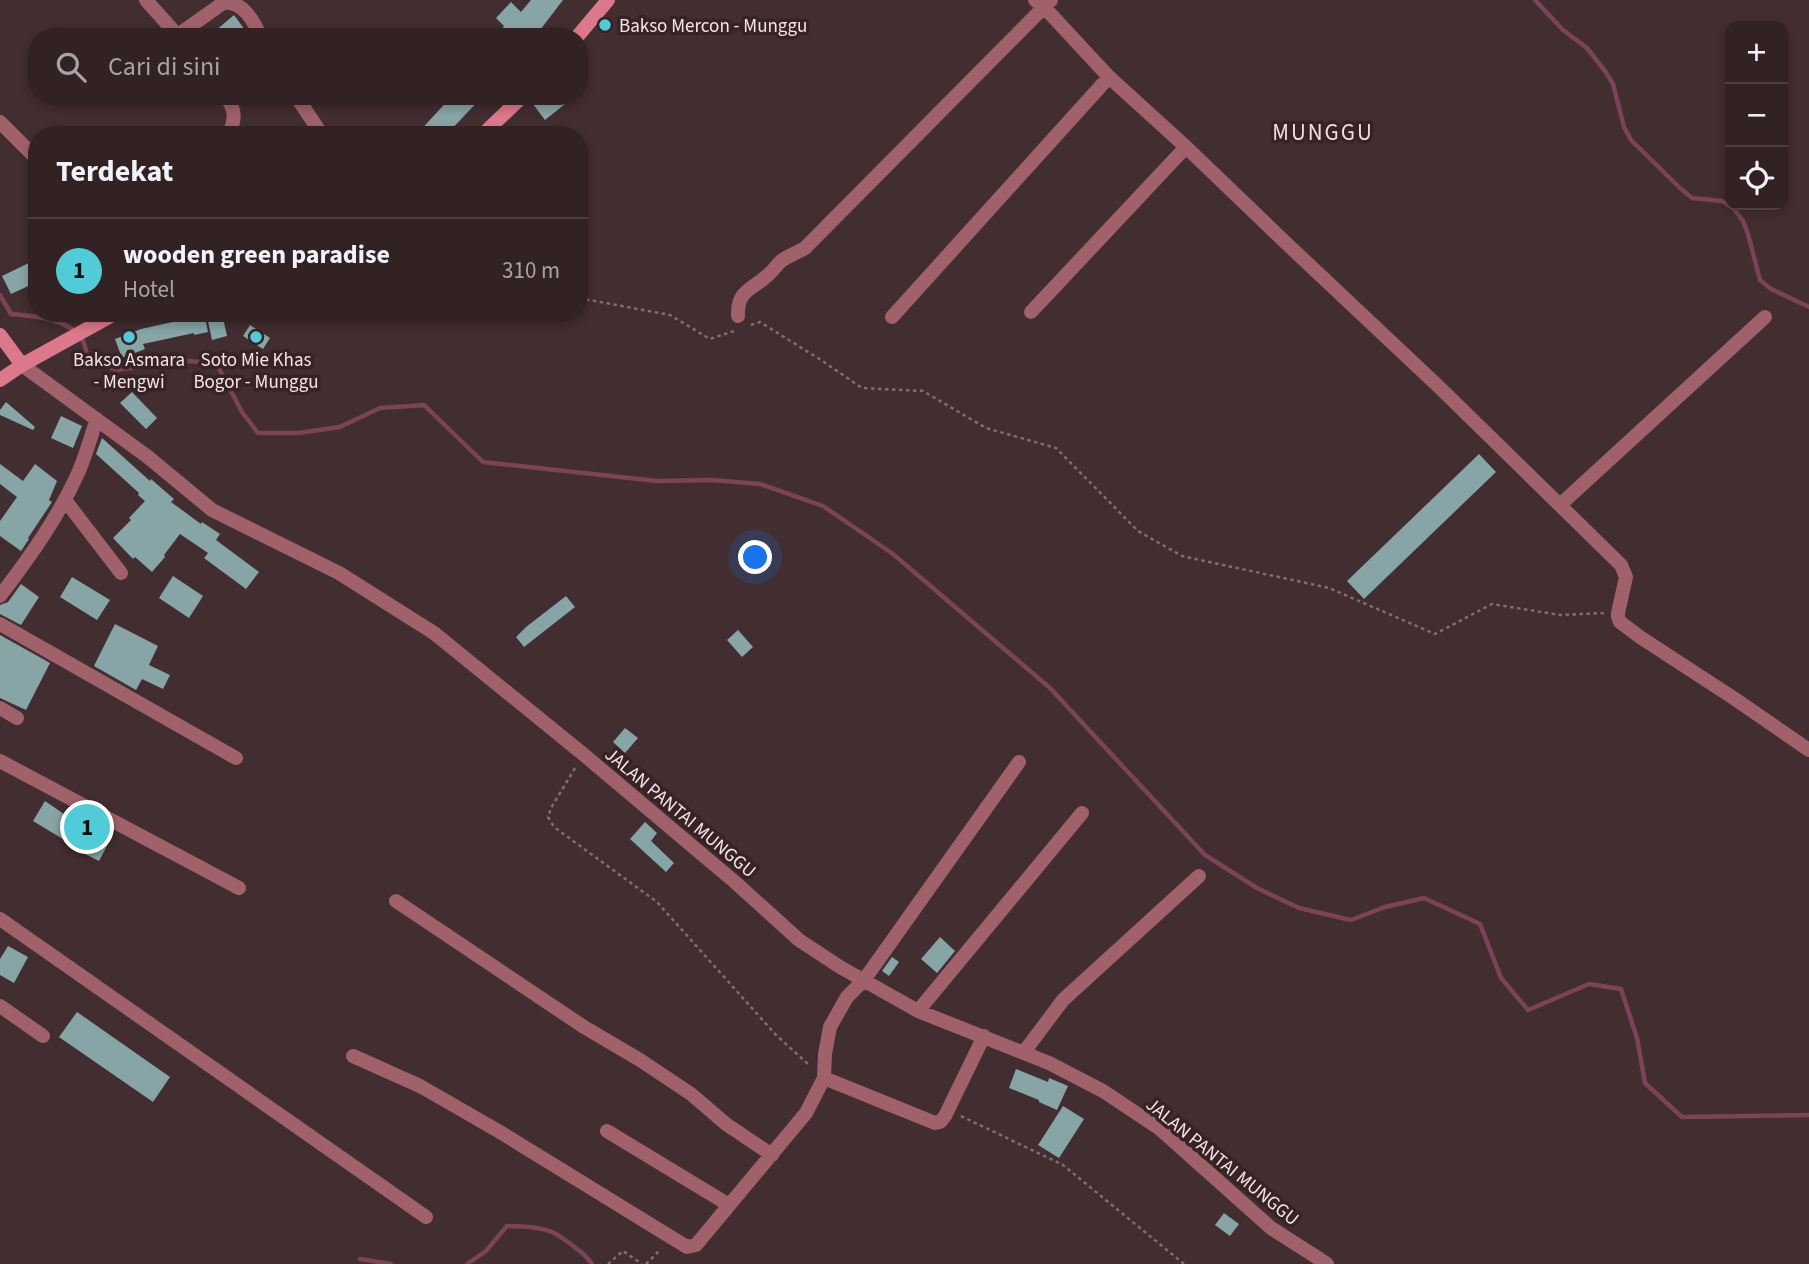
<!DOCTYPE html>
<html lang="id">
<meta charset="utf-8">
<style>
:root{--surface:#322224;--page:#3d2f31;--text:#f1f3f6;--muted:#a8a4a6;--line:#4d3f41;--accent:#52cbd8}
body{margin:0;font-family:"Source Sans 3",sans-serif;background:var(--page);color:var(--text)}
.controls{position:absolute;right:21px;top:21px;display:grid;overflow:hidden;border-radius:14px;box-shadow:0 4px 10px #0003}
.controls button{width:63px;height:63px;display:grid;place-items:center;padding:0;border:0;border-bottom:2px solid var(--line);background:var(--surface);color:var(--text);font:35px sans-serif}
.you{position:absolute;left:756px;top:558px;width:24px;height:24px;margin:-18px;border:5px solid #fff;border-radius:50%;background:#1a73e8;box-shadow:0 0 0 10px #1a73e833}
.badge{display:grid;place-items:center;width:46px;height:46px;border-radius:50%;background:var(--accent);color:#111;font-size:23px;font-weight:700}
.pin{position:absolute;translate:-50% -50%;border:4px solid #fff;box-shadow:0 2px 7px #0006}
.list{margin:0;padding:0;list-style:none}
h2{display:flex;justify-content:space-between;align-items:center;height:91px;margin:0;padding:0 28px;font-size:30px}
h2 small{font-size:23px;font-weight:400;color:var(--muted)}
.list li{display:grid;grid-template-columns:46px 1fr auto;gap:21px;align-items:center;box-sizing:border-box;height:105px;padding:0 28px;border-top:2px solid var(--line)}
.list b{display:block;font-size:26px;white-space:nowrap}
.list p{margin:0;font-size:23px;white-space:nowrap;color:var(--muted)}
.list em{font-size:23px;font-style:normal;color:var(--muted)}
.icon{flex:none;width:38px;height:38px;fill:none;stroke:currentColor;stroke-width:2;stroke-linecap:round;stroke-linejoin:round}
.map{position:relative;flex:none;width:1809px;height:1264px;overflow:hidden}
.search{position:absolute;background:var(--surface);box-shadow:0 4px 10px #0003;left:28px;top:28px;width:560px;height:77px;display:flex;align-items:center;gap:18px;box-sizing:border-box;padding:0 24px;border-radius:28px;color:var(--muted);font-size:26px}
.panel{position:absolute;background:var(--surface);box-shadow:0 4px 10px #0003;left:28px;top:126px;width:560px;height:196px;border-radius:28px}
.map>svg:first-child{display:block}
</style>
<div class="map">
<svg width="1809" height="1264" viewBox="0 0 1809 1264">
<rect width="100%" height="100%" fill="#422d30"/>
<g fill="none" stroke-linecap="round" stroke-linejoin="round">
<path stroke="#7a4456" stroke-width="4.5" d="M1535,0L1563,30L1587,48L1605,71L1613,84L1624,127L1631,140L1680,188L1692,198L1722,201L1734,209L1743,221L1748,234L1760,280L1771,289L1809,307
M0,295L11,314C33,316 67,318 81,338C85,342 85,349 87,354L115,370L187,361L216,363L242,412L258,433H298L340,427L380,408L424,405L483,462L657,481L712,480L760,484L823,506L893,554L1050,688L1205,855L1257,888L1299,908L1351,920L1385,907L1424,898L1480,924L1501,978L1528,1010L1589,984L1621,989L1637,1038L1645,1083L1682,1117L1809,1115
M360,1259L391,1264
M467,1264L486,1251L507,1226C521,1226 539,1227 552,1232C562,1237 586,1254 592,1264"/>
</g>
<path fill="#87a4a7" d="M531,0H563L540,30L547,37H496L504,26L496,18L511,2L521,12Z
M234,15L250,37H208Z
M452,96H483L446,135H416Z
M543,96H575L545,120L533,104Z
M37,259V282L11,294L2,276Z
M191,313H204L208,332L194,335V333L143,344L145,349L122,358L115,339L141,329L191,318Z
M223,318L227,336L212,340L208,321Z
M250,325L270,338L263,349L243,336Z
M132,392L157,418L146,429L120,403Z
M6,402L35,427L33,430L0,415V410Z
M61,416L82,426L73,448L51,438Z
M102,438L150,481L151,479L174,499L171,502L201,524L202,522L220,534L216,540L259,572L246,589L204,558L208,553L180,534L164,555L165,557L152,572L135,557L133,559L113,538L131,520L129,518L145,501L138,495L139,493L96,454Z
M1479,454L1496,472L1364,599L1347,581Z
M0,464L23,481L35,464L57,481L49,500L52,502L28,538L29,539L21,551L0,536V521L17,497L0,484Z
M173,576L203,596L189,618L159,598Z
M72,577L110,600L97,620L60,597Z
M21,584L39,597L21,625L0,614V605L8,602Z
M566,596L575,607L524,647L516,637L526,627Z
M115,624L158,646L149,665L170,675L163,689L142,679L136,690L94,666Z
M738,630L753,647L742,657L727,640Z
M0,635L50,663L26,710L0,698Z
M625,728L638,738L625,753L613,742Z
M45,801L64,814L66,811L78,818L76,822L110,840L99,861L75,849L76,847L33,821Z
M645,822L657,833L651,841L674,863L666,872L630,839Z
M940,937L955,951L937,973L921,959Z
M8,946L28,957L14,983L0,975V959Z
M892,957L899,962L889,976L882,971Z
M77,1012L170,1077L153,1102L59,1037Z
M1016,1069L1048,1082L1049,1078L1068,1086L1057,1110L1039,1102V1100L1009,1088Z
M1063,1106L1084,1119L1059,1158L1038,1145Z
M1224,1213L1239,1224L1230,1236L1215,1225Z"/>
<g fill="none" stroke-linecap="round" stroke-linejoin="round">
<path stroke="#816e71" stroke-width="2.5" stroke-dasharray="3.5 3.5" stroke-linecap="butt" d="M579,298L670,315L710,339L734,331
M751,325L760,322L821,360L862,388L923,391L986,428L1056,448L1138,531L1182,556L1329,588L1435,634L1492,604L1560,615L1604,613
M575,768L551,808L548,817L554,827L657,902L776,1035L808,1064
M961,1116L1063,1165L1184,1264
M608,1264L623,1251L642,1264
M646,1264L661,1249"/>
<path stroke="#a0616b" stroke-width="14" d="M146,0L179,37
M1035,0L1044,7L1109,77L1186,147L1286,243L1438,386L1621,565L1626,577L1618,613V617L1620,622L1640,637L1735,699L1809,750
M178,35L223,3C243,0 254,22 261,37
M225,96C236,109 236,120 228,135
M296,96L322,135
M0,122L37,159
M1031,312L1186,147
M738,316C737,289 753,290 769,274C773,271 776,266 780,262C787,256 797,253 805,248L1051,0
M892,317L1109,77
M22,365L148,457L212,510L339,573L434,633L583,754L736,883L799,940L840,967L918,1011L1049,1063L1103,1091L1160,1129L1271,1228L1327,1264
M65,500L121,573
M1560,505L1765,317
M0,596C30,557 59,516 79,471C86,454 91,436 97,419
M0,624L236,758
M0,708L17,718
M0,761L239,888
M396,901L584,1027L640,1060L691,1094L726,1124L772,1155
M0,919L426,1217
M0,1006L43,1036
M918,1011L1082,813
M1024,1052L1063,1000L1199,876
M353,1056L420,1086L500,1132L687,1247L696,1245L806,1113L824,1078L825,1054L830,1027L847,997L864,980L1019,762
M824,1078L935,1123L940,1122L945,1116L984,1036
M607,1131L729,1205"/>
<path stroke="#dc788b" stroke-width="14" d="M577,37L608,0
M482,135L523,96
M0,335L22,365
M0,380L22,365L116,313"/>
</g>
<g fill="#52cbd8" stroke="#372326" stroke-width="2.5">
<circle cx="605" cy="25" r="7"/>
<circle cx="129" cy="337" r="7"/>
<circle cx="256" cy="337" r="7"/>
</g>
<g text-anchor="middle" stroke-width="7" stroke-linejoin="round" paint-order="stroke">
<g font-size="19" fill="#f3e4e6" stroke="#372326">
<text x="619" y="32" text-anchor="start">Bakso Mercon - Munggu</text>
<text x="129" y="366">Bakso Asmara<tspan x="129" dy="22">- Mengwi</tspan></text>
<text x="256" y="366">Soto Mie Khas<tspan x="256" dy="22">Bogor - Munggu</tspan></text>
</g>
<g font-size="19" fill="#f3e4e6" stroke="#372326">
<text transform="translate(681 812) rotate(40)" y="7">JALAN PANTAI MUNGGU</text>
<text transform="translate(1223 1161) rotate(39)" y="7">JALAN PANTAI MUNGGU</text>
</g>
<g font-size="23" letter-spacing="2" fill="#f6dadd" stroke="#372326">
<text x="1323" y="140">MUNGGU</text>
</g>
</g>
</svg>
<div class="controls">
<button>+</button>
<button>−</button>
<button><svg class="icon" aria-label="locate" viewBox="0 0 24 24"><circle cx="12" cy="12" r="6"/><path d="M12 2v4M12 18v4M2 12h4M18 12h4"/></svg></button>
</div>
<div class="you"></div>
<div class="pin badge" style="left:87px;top:827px">1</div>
<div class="search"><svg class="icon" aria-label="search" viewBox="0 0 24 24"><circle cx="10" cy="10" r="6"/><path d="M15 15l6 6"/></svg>Cari di sini</div>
<section class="panel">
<h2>Terdekat<small></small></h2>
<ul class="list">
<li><span class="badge">1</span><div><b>wooden green paradise</b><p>Hotel</p></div><em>310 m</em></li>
</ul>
</section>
</div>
